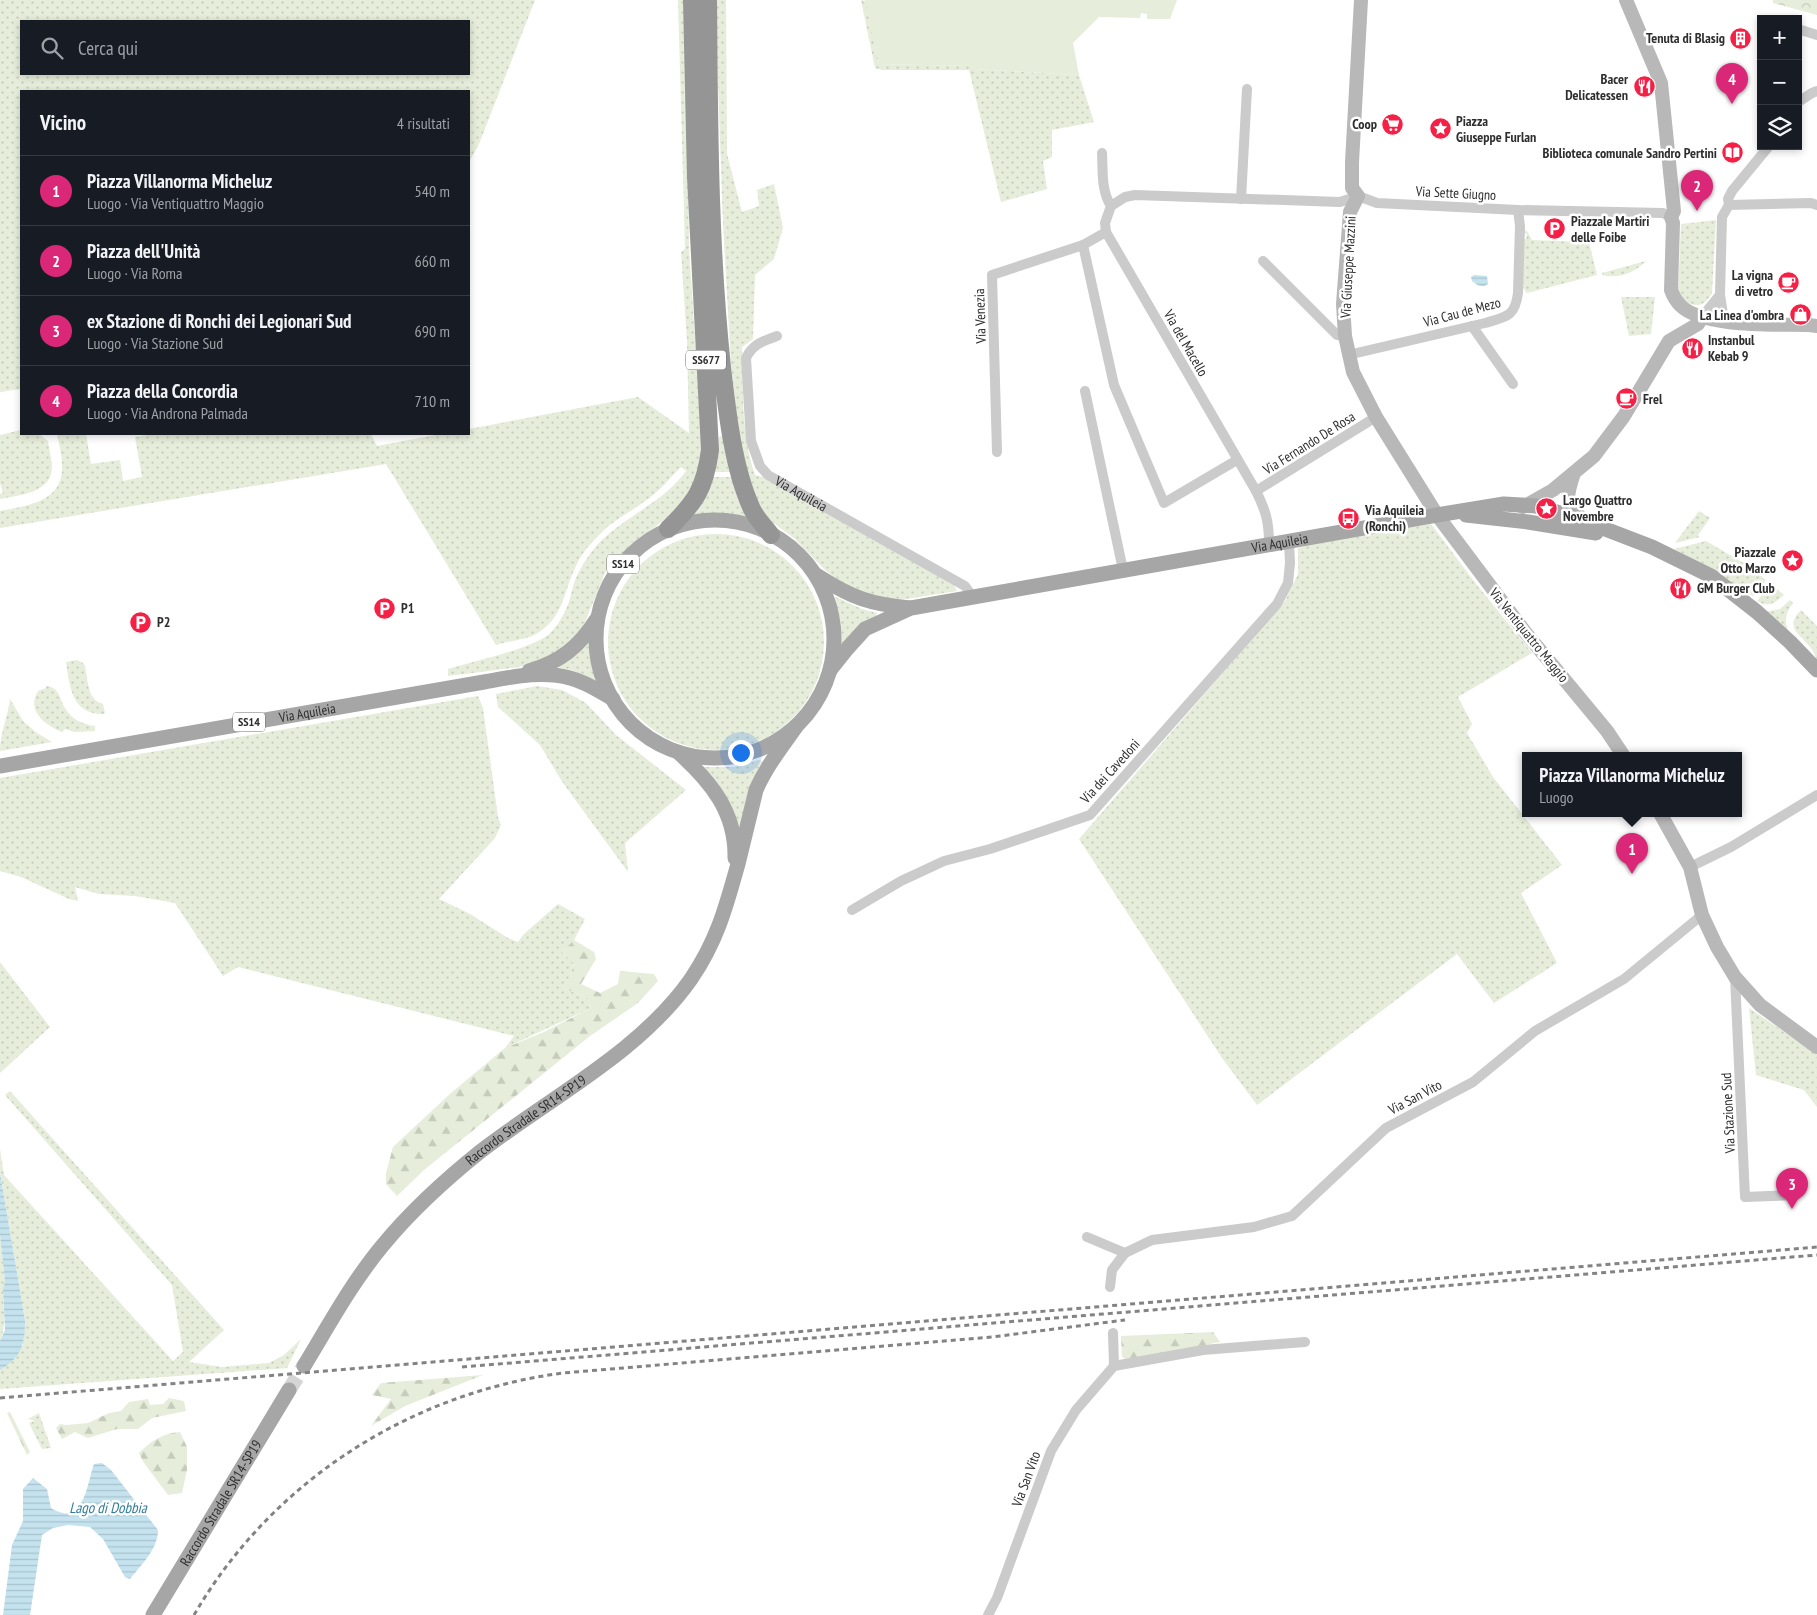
<!DOCTYPE html>
<html lang="it">
<meta charset="utf-8">
<style>
:root{--surface:#171b24;--page:#20242c;--text:#f1f3f6;--muted:#9ea1a6;--line:#363941;--accent:#db2777}
body{margin:0;font-family:"PT Sans Narrow",sans-serif;background:var(--page);color:var(--text)}
.controls{position:absolute;right:15px;top:15px;display:grid;overflow:hidden;border-radius:0px;box-shadow:0 2px 8px #0003}
.controls button{width:45px;height:45px;display:grid;place-items:center;padding:0;border:0;border-bottom:1px solid var(--line);background:var(--surface);color:var(--text);font:25px sans-serif}
.you{position:absolute;left:740px;top:752px;width:18px;height:18px;margin:-12px;border:4px solid #fff;border-radius:50%;background:#1a73e8;box-shadow:0 0 0 8px #1a73e833}
.badge{display:grid;place-items:center;width:32px;height:32px;border-radius:50%;background:var(--accent);color:#fff;font-size:16px;font-weight:700}
.pin{position:absolute;translate:-50% -41px;filter:drop-shadow(0 1px 2px #0008)}
.pin::after{content:'';position:absolute;top:26px;width:18px;height:15px;background:inherit;clip-path:polygon(0 0,100% 0,50% 100%)}
.popup{position:absolute;left:1522px;top:752px;width:220px;height:65px;box-sizing:border-box;display:grid;place-content:center;border-radius:0px;background:var(--surface);filter:drop-shadow(0 1px 4px #0005);font-size:16px;white-space:nowrap;color:var(--muted)}
.popup b{font-size:19px;color:var(--text)}
.popup::after{content:'';position:absolute;left:50%;top:100%;margin-left:-10px;border:10px solid transparent;border-top-color:var(--surface)}
.list{margin:0;padding:0;list-style:none}
h2{display:flex;justify-content:space-between;align-items:center;height:65px;margin:0;padding:0 20px;font-size:21px}
h2 small{font-size:16px;font-weight:400;color:var(--muted)}
.list li{display:grid;grid-template-columns:32px 1fr auto;gap:15px;align-items:center;box-sizing:border-box;height:70px;padding:0 20px;border-top:1px solid var(--line)}
.list b{display:block;font-size:19px;white-space:nowrap}
.list p{margin:0;font-size:16px;white-space:nowrap;color:var(--muted)}
.list em{font-size:16px;font-style:normal;color:var(--muted)}
.icon{flex:none;width:28px;height:28px;fill:none;stroke:currentColor;stroke-width:2;stroke-linecap:round;stroke-linejoin:round}
.map{position:relative;flex:none;width:1817px;height:1615px;overflow:hidden}
.search{position:absolute;background:var(--surface);box-shadow:0 2px 8px #0003;left:20px;top:20px;width:450px;height:55px;display:flex;align-items:center;gap:12px;box-sizing:border-box;padding:0 18px;border-radius:0px;color:var(--muted);font-size:19px}
.panel{position:absolute;background:var(--surface);box-shadow:0 2px 8px #0003;left:20px;top:90px;width:450px;height:345px;border-radius:0px}
.map>svg:first-child{display:block}
</style>
<div class="map">
<svg width="1817" height="1615" viewBox="0 0 1817 1615">
<defs>
<pattern id="grass-dots" width="8" height="8" patternUnits="userSpaceOnUse" patternTransform="scale(1.25)"><rect width="8" height="8" fill="#e6edda"/><path d="M2 2h.1M6 6h.1" fill="none" stroke="#c6ccbb" stroke-width="1.8" stroke-linecap="round"/></pattern>
<pattern id="forest-firs" width="22" height="20" patternUnits="userSpaceOnUse" patternTransform="scale(1.25)"><rect width="22" height="20" fill="#e6edda"/><path d="M5 1l3.5 6h-7zM16 11l3.5 6h-7z" fill="#c6ccbb"/></pattern>
<pattern id="park-crowns" width="20" height="18" patternUnits="userSpaceOnUse" patternTransform="scale(1.25)"><rect width="20" height="18" fill="#e6edda"/><path d="M2 6a3 3 0 1 1 6 0M12 15a3 3 0 1 1 6 0" fill="none" stroke="#c6ccbb"/></pattern>
<pattern id="water-rules" width="6" height="5" patternUnits="userSpaceOnUse" patternTransform="scale(1.25)"><rect width="6" height="5" fill="#c4e3ef"/><path d="M0 2.5h6" fill="none" stroke="#a9c3cd"/></pattern>
</defs>
<rect width="100%" height="100%" fill="#fff"/>
<path fill="url(#grass-dots)" fill-rule="evenodd" d="M0,0H535L479,144L469,162V91H21V389L0,392ZM21,21H469V74H21Z
M678,0H686L689,248L695,338L704,433L698,476L690,493L666,519L632,543L605,573L583,627L567,647L544,661L519,667L448,676V669C472,662 530,649 548,635C557,627 562,618 567,607C571,598 572,587 576,578C581,566 590,553 599,543C625,516 663,503 686,471L681,467C669,479 659,492 645,501C629,513 612,521 599,535C590,544 581,554 576,566C563,592 564,618 536,634C526,640 507,641 496,645L386,464L0,528V511C27,506 64,502 62,465C62,455 59,444 57,434H86L91,464L120,460L123,481L142,477L135,437L155,434H371L377,446L441,434H469V429L638,397L689,433L687,341L681,252L685,249Z
M715,0H726L727,154L742,212L759,206L757,190L774,184L783,228L774,259L755,275L753,339L742,347C743,390 741,434 755,475L763,477L954,585L957,591L900,600H882L843,585L823,568L794,538L765,517L754,501L740,449L731,364L723,224Z
M861,0L866,1L879,64L973,66L974,69L1079,75L1094,122L1052,130V157L1043,161L1047,189L1001,202L969,70H882L875,68Z
M1716,220L1712,293C1702,312 1688,306 1678,293L1681,224Z
M1524,230L1527,231L1532,240L1589,242L1597,275L1527,293L1521,285L1523,239H1526L1527,234L1523,233Z
M1646,261C1634,273 1619,279 1602,275V273Z
M1621,297H1655L1651,334L1629,336Z
M21,430V434H39L48,441C49,449 51,457 52,465C53,493 20,495 0,499V494L3,493L0,483V435Z
M723,435L733,472H713L719,437Z
M709,477H732L737,498L750,521L747,522L720,518L687,522Z
M1699,511L1710,518L1698,535L1700,537L1675,543Z
M1431,524L1473,580L1532,653L1458,697L1472,724L1467,733L1493,777L1562,865L1521,893L1557,963L1494,1003L1457,954L1257,1105L1222,1058L1079,839L1285,601L1298,574V548L1310,544Z
M608 642a108 108 0 1 1 216 0a108 108 0 1 1-216 0Z
M1706,541L1747,565L1766,580L1753,596L1674,549Z
M1771,584L1784,595C1774,603 1769,608 1757,601Z
M836,597L862,609L877,613L876,616L843,644L841,643L838,619L833,598Z
M1790,600L1793,603C1786,612 1784,620 1788,631L1764,612L1780,609Z
M1801,610L1817,626V663C1816,659 1815,654 1813,651C1804,636 1782,629 1801,610Z
M588,639L591,641L593,666L598,680L595,681L572,670L559,668L558,666Z
M77,660L83,663L85,666C88,680 87,700 103,704L105,713L103,714C71,714 70,686 66,662Z
M46,686C60,687 59,699 65,708C72,720 82,724 95,726V731L75,732L65,729L62,732C45,725 26,711 38,691L46,688Z
M537,686L562,690L586,703L616,735L686,790L625,843L628,872L563,783L540,745L498,707L496,694Z
M478,696L483,708L498,817L501,825L495,838L439,899L470,914L508,938L518,942L524,934L558,904L585,919L574,940L562,952L574,963L570,976L563,988L588,998L591,1008L505,1048L514,1036L238,967L223,976L175,903L135,896L99,894L75,887L78,901L69,899L21,877L0,871V778Z
M10,699L23,721L37,733L52,742L0,751C0,733 8,717 10,699Z
M758,760H761L762,762L754,778L740,828H738L702,767H734L744,765Z
M0,962L50,1027L0,1073Z
M1749,1008L1817,1054V1107L1804,1090L1756,1075Z
M10,1091L224,1330L189,1362L222,1367L269,1363L284,1355L301,1339L287,1368L0,1389V1370L23,1345L25,1320L0,1173V1149L4,1175L173,1361L183,1352L172,1285L5,1095Z
M0,1235L5,1282C0,1302 9,1320 0,1341Z
M39,1413L51,1448L42,1449L29,1423L35,1421L28,1419Z"/>
<path fill="url(#forest-firs)" d="M574,940L594,952L596,959L581,984L600,993L618,984L620,971L654,974L658,981L638,1003L590,1036L424,1170L397,1196L386,1184V1173L393,1147L451,1093L505,1048L544,1032L591,1008L588,998L563,988L570,976L574,964L562,952Z
M1213,1332L1220,1342L1127,1360L1122,1357L1121,1336Z
M483,1375L405,1406L371,1426L391,1399L372,1395L381,1383Z
M169,1398L184,1401L186,1411L152,1418L138,1429H117L88,1438L75,1432L62,1439L56,1428L60,1424L66,1425L88,1423L109,1413L121,1411L129,1402L148,1399L150,1405L163,1404Z
M10,1412L30,1452L27,1455L7,1413Z
M180,1432L187,1447V1470L182,1493L168,1495L144,1463L139,1453C151,1441 163,1433 180,1432Z"/>
<path fill="url(#park-crowns)" d="M1773,0H1817V15L1773,3Z"/>
<path fill="#e6edda" d="M865,0H1177L1170,19H1147V14L1141,13L1140,18L1099,17L1073,43L1079,75L974,69L973,66L879,64Z"/>
<path fill="url(#water-rules)" d="M1474,275L1487,276L1488,284C1482,289 1477,285 1472,281L1471,277Z
M0,1173L25,1320C25,1344 22,1357 0,1370V1341L5,1330L3,1289L5,1282L0,1235Z
M102,1463L111,1470L158,1530C158,1549 141,1565 130,1579L125,1577L103,1539L90,1527L68,1525L53,1528L42,1535L30,1615H3L12,1545L23,1521V1489L33,1478L47,1489L51,1508C84,1529 87,1483 94,1464Z"/>
<g fill="none" stroke-linecap="round" stroke-linejoin="round">
<path stroke="#d5d5d5" stroke-width="15" stroke-dasharray="15 8" stroke-linecap="butt" d="M289,1390L304,1366"/>
<g stroke="#cbcbcb" stroke-width="10">
<path d="M1798,29L1817,35"/>
<path d="M1798,102L1812,93L1817,91"/>
<path d="M1102,153C1103,171 1101,191 1111,206L1105,223L1106,232L1256,491C1266,511 1269,522 1269,544"/>
<path d="M1241,199L1247,89"/>
<path d="M1729,205L1811,203L1817,205"/>
<path d="M1729,205L1728,199L1732,191L1769,146"/>
<path d="M1111,206L1125,197L1135,195L1340,202L1358,196L1377,203L1518,210L1663,213L1671,217"/>
<path d="M1106,232L1083,245L1114,385L1164,503L1237,460"/>
<path d="M1263,261L1337,335L1345,336"/>
<path d="M1702,317L1720,295"/>
<path d="M1721,321L1723,314L1720,295L1722,217L1729,205"/>
<path d="M1472,326L1513,384"/>
<path id="s1" d="M777,336C763,341 753,344 746,358L751,441L760,466L768,475L965,586L972,596"/>
<path d="M1348,355L1485,323C1506,317 1515,317 1518,293L1520,226L1518,210"/>
<path d="M1085,391L1123,570"/>
<path d="M997,452L992,275L1083,245"/>
<path d="M1256,491L1376,417"/>
<path d="M1690,867L1731,847L1817,795"/>
<path d="M852,910L901,881L944,861L990,849L1090,815L1277,604L1288,583L1290,563L1289,541"/>
<path d="M1735,977L1745,1197L1796,1195"/>
<path d="M1087,1237L1125,1253"/>
<path d="M1110,1287L1112,1270L1125,1253L1152,1240L1254,1227L1292,1216L1386,1128L1473,1082L1535,1031L1624,979L1702,915"/>
<path d="M1114,1366L1203,1350L1305,1342"/>
<path d="M988,1615L997,1598L1051,1451L1076,1410L1114,1366L1113,1333"/>
</g>
<path stroke="#b8b8b8" stroke-width="14" d="M1361,0L1352,162V188L1358,196L1350,212L1343,304L1345,336L1353,372L1376,417L1437,515L1525,632L1607,731L1623,755
M1626,0L1661,83L1674,211L1671,217L1673,223L1671,290C1673,296 1676,301 1681,306C1704,328 1777,324 1809,325L1817,326
M1574,473C1566,498 1564,501 1583,520
M1523,507L1553,490L1594,456L1624,416L1669,341L1698,324L1702,317
M1660,813L1690,867L1702,915L1717,947L1735,977L1760,1005L1817,1047"/>
<g stroke="#a6a6a6" stroke-width="15">
<path d="M1466,515L1528,522L1596,533"/>
<circle cx="715" cy="639" r="119"/>
<path d="M818,576C852,598 870,604 910,608"/>
<path id="s2" d="M830,670L846,650L865,629L911,608L1437,515L1504,504L1536,506L1574,517L1652,547L1711,576L1757,612L1790,642L1817,670"/>
<path d="M529,671C560,662 579,647 596,620"/>
<path d="M679,753C711,782 736,812 735,858"/>
<path id="s3" d="M0,766L484,682C512,677 543,670 570,678C586,682 599,691 613,699"/>
<path id="s4" d="M304,1366C329,1325 352,1282 383,1245C411,1211 446,1179 481,1151C551,1097 640,1052 691,979C717,941 726,907 738,864C744,839 750,815 756,790C766,767 781,748 796,727"/>
<path id="s5" d="M153,1615L289,1390"/>
</g>
<path stroke="#959595" stroke-width="18" d="M708,0C709,122 709,245 722,367C727,411 733,467 751,507C755,517 764,526 771,535
M668,529C696,502 705,488 710,450L696,177L692,0"/>
<path stroke="#838383" stroke-width="3" stroke-dasharray="5 4" stroke-linecap="butt" d="M462,1367L1817,1255
M0,1398L1817,1247
M194,1615C272,1481 410,1393 563,1373L992,1337L1125,1320"/>
</g>
<defs>
<symbol id="building-disc" viewBox="-11 -11 22 22"><circle r="9.5" fill="#f61f45" stroke="#fff"/><path d="M-4-6H4V6H1V3H-1V6H-4ZM-2.5-4.3h1.7v1.8h-1.7ZM.8-4.3h1.7v1.8H.8ZM-2.5-1h1.7V.8h-1.7ZM.8-1h1.7V.8H.8Z" fill="#fff"/></symbol>
<symbol id="restaurant-disc" viewBox="-11 -11 22 22"><circle r="9.5" fill="#f61f45" stroke="#fff"/><path d="M-5-6h1v4h1v-4h1v4h1v-4h1v5L-1.5 .5V6h-2V.5L-5-1ZM5-6V6H3V1.5H1.5Q1.5-4 5-6Z" fill="#fff"/></symbol>
<symbol id="supermarket-disc" viewBox="-11 -11 22 22"><circle r="9.5" fill="#f61f45" stroke="#fff"/><path d="M-6-5.5h2.5l.6 2H6L4.5 2H-2.5L-4.4-4H-6ZM-1.5 3.2a1.3 1.3 0 1 0 .1 0ZM3 3.2a1.3 1.3 0 1 0 .1 0Z" fill="#fff"/></symbol>
<symbol id="sight-disc" viewBox="-11 -11 22 22"><circle r="9.5" fill="#f61f45" stroke="#fff"/><path d="M0-6L1.8-2.2L6-1.7L2.9 1.2L3.7 5.4L0 3.3L-3.7 5.4L-2.9 1.2L-6-1.7L-1.8-2.2Z" fill="#fff"/></symbol>
<symbol id="library-disc" viewBox="-11 -11 22 22"><circle r="9.5" fill="#f61f45" stroke="#fff"/><path d="M-6-4Q-3-5.5-.7-3.5V5Q-3 3-6 4ZM6-4Q3-5.5 .7-3.5V5Q3 3 6 4Z" fill="#fff"/></symbol>
<symbol id="parking-disc" viewBox="-11 -11 22 22"><circle r="9.5" fill="#f61f45" stroke="#fff"/><path d="M-3.5-5.5H1a3.5 3.5 0 0 1 0 7H-1V5.5H-3.5ZM-1-3.4V-.6H.8a1.4 1.4 0 0 0 0-2.8Z" fill="#fff"/></symbol>
<symbol id="cafe-disc" viewBox="-11 -11 22 22"><circle r="9.5" fill="#f61f45" stroke="#fff"/><path d="M-5.5-4.5H6V0H3Q3 3.5 0 3.5H-2.5Q-5.5 3.5-5.5 0ZM3-3.2v2h1.7v-2ZM-6 4.5H4V6H-6Z" fill="#fff"/></symbol>
<symbol id="shop-disc" viewBox="-11 -11 22 22"><circle r="9.5" fill="#f61f45" stroke="#fff"/><path d="M-5-2.5h2.3a2.7 3.5 0 0 1 5.4 0H5L5.5 6h-11ZM-1.5-2.5h3a1.5 2.3 0 0 0-3 0Z" fill="#fff"/></symbol>
<symbol id="bus-disc" viewBox="-11 -11 22 22"><circle r="9.5" fill="#f61f45" stroke="#fff"/><path d="M-5-6H5V4H4V6H2V4H-2V6H-4V4H-5ZM-3.5-4V0h7V-4ZM-3.5 1.2v1.5H-2V1.2ZM2 1.2v1.5H3.5V1.2Z" fill="#fff"/></symbol>
</defs>
<g fill-rule="evenodd">
<use href="#building-disc" x="1728" y="26" width="25" height="25"/>
<use href="#restaurant-disc" x="1632" y="74" width="25" height="25"/>
<use href="#supermarket-disc" x="1380" y="112" width="25" height="25"/>
<use href="#sight-disc" x="1428" y="116" width="25" height="25"/>
<use href="#library-disc" x="1720" y="140" width="25" height="25"/>
<use href="#parking-disc" x="1542" y="216" width="25" height="25"/>
<use href="#cafe-disc" x="1776" y="270" width="25" height="25"/>
<use href="#shop-disc" x="1788" y="302" width="25" height="25"/>
<use href="#restaurant-disc" x="1680" y="336" width="25" height="25"/>
<use href="#cafe-disc" x="1614" y="386" width="25" height="25"/>
<use href="#sight-disc" x="1534" y="496" width="25" height="25"/>
<use href="#bus-disc" x="1336" y="506" width="25" height="25"/>
<use href="#sight-disc" x="1780" y="548" width="25" height="25"/>
<use href="#restaurant-disc" x="1668" y="576" width="25" height="25"/>
<use href="#parking-disc" x="372" y="596" width="25" height="25"/>
<use href="#parking-disc" x="128" y="610" width="25" height="25"/>
</g>
<g text-anchor="middle" stroke-width="5" stroke-linejoin="round" paint-order="stroke">
<g fill="#fff" stroke="#6d6d6d" stroke-width="1">
<rect x="686" y="350.5" width="40" height="19" rx="4"/>
<rect x="607" y="554.5" width="32" height="19" rx="4"/>
<rect x="233" y="712.5" width="32" height="19" rx="4"/>
</g>
<g font-size="12" font-weight="bold" fill="#2e2e2e">
<text x="706" y="364">SS677</text>
<text x="623" y="568">SS14</text>
<text x="249" y="726">SS14</text>
</g>
<g font-size="14" font-weight="bold" fill="#2e2e2e" stroke="#fff" text-anchor="start">
<text x="1725" y="43" text-anchor="end">Tenuta di Blasig</text>
<text x="1628" y="84" text-anchor="end">Bacer<tspan x="1628" dy="16">Delicatessen</tspan></text>
<text x="1456" y="126">Piazza<tspan x="1456" dy="16">Giuseppe Furlan</tspan></text>
<text x="1377" y="129" text-anchor="end">Coop</text>
<text x="1717" y="158" text-anchor="end">Biblioteca comunale Sandro Pertini</text>
<text x="1571" y="226">Piazzale Martiri<tspan x="1571" dy="16">delle Foibe</tspan></text>
<text x="1773" y="280" text-anchor="end">La vigna<tspan x="1773" dy="16">di vetro</tspan></text>
<text x="1784" y="320" text-anchor="end">La Linea d'ombra</text>
<text x="1708" y="345">Instanbul<tspan x="1708" dy="16">Kebab 9</tspan></text>
<text x="1643" y="404">Frel</text>
<text x="1563" y="505">Largo Quattro<tspan x="1563" dy="16">Novembre</tspan></text>
<text x="1365" y="515">Via Aquileia<tspan x="1365" dy="16">(Ronchi)</tspan></text>
<text x="1776" y="557" text-anchor="end">Piazzale<tspan x="1776" dy="16">Otto Marzo</tspan></text>
<text x="1697" y="593">GM Burger Club</text>
<text x="401" y="613">P1</text>
<text x="157" y="627">P2</text>
</g>
<g font-size="14" fill="#2e2e2e" stroke="#fff">
<text transform="translate(1456 193) rotate(3)" y="5">Via Sette Giugno</text>
<text transform="translate(1348 267) rotate(-87)" y="5">Via Giuseppe Mazzini</text>
<text transform="translate(1462 312) rotate(-15)" y="5">Via Cau de Mezo</text>
<text transform="translate(980 316) rotate(-92)" y="5">Via Venezia</text>
<text transform="translate(1186 343) rotate(60)" y="5">Via del Macello</text>
<text transform="translate(1309 443) rotate(-32)" y="5">Via Fernando De Rosa</text>
<text dy="5" stroke="none"><textPath href="#s1" startOffset="199">Via Aquileia</textPath></text>
<text dy="5" stroke="none"><textPath href="#s2" startOffset="479">Via Aquileia</textPath></text>
<text transform="translate(1529 635) rotate(51)" y="5">Via Ventiquattro Maggio</text>
<text dy="5" stroke="none"><textPath href="#s3" startOffset="312">Via Aquileia</textPath></text>
<text transform="translate(1110 771) rotate(-48)" y="5">Via dei Cavedoni</text>
<text transform="translate(1415 1097) rotate(-28)" y="5">Via San Vito</text>
<text transform="translate(1728 1113) rotate(-93)" y="5">Via Stazione Sud</text>
<text dy="5" stroke="none"><textPath href="#s4" startOffset="335">Raccordo Stradale SR14-SP19</textPath></text>
<text transform="translate(1026 1479) rotate(-70)" y="5">Via San Vito</text>
<text dy="5" stroke="none"><textPath href="#s5" startOffset="131">Raccordo Stradale SR14-SP19</textPath></text>
</g>
<g font-size="15" font-style="italic" fill="#347c98" stroke="#fff">
<text x="108" y="1513">Lago di Dobbia</text>
</g>
</g>
</svg>
<div class="controls">
<button>+</button>
<button>−</button>
<button><svg class="icon" aria-label="layers" viewBox="0 0 24 24"><path d="M12 4l9 5-9 5-9-5zM3 14l9 5 9-5"/></svg></button>
</div>
<div class="you"></div>
<div class="pin badge" style="left:1632px;top:874px">1</div>
<div class="popup"><b>Piazza Villanorma Micheluz</b>Luogo</div>
<div class="pin badge" style="left:1697px;top:211px">2</div>
<div class="pin badge" style="left:1792px;top:1209px">3</div>
<div class="pin badge" style="left:1732px;top:104px">4</div>
<div class="search"><svg class="icon" aria-label="search" viewBox="0 0 24 24"><circle cx="10" cy="10" r="6"/><path d="M15 15l6 6"/></svg>Cerca qui</div>
<section class="panel">
<h2>Vicino<small>4 risultati</small></h2>
<ul class="list">
<li><span class="badge">1</span><div><b>Piazza Villanorma Micheluz</b><p>Luogo · Via Ventiquattro Maggio</p></div><em>540 m</em></li>
<li><span class="badge">2</span><div><b>Piazza dell'Unità</b><p>Luogo · Via Roma</p></div><em>660 m</em></li>
<li><span class="badge">3</span><div><b>ex Stazione di Ronchi dei Legionari Sud</b><p>Luogo · Via Stazione Sud</p></div><em>690 m</em></li>
<li><span class="badge">4</span><div><b>Piazza della Concordia</b><p>Luogo · Via Androna Palmada</p></div><em>710 m</em></li>
</ul>
</section>
</div>
